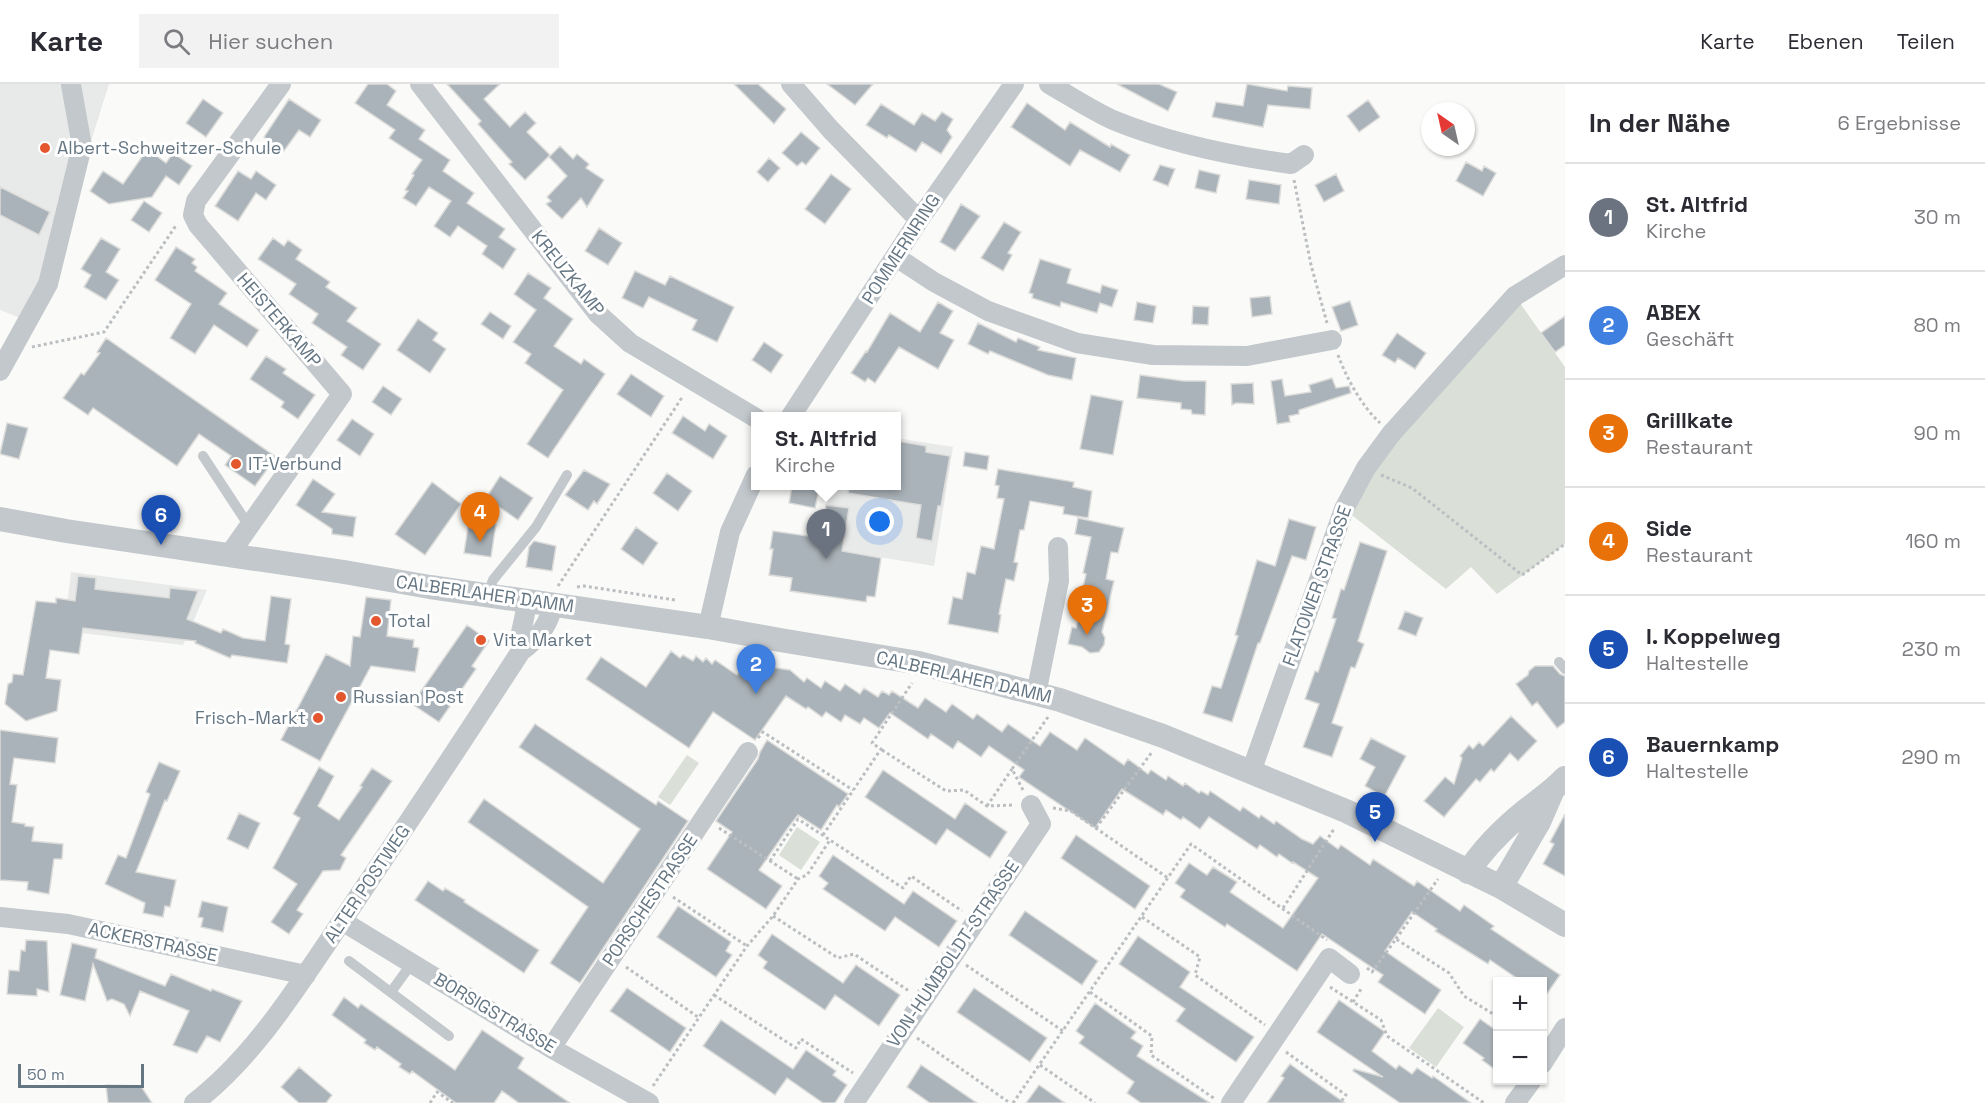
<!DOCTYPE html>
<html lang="de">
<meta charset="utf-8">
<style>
:root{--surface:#fff;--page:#f2f2f3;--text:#2b2b33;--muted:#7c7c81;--line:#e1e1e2;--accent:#2563eb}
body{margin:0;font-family:"Space Grotesk",sans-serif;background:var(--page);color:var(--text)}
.controls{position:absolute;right:18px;bottom:18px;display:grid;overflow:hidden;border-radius:0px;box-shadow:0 2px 4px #0004}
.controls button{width:54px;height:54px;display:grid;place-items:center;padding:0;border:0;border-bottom:2px solid var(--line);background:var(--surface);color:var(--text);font:30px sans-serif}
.compass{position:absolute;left:1421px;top:18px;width:54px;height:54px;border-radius:50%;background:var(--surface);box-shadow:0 2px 4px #0004;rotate:326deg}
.scale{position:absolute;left:18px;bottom:15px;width:126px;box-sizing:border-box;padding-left:6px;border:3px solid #657683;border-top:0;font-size:16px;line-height:21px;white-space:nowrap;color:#657683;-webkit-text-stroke:4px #fff;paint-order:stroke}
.you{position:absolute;left:880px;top:438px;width:21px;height:21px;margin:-15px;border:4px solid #fff;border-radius:50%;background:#1a73e8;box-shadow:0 0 0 9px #1a73e833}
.badge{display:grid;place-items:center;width:39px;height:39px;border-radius:50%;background:var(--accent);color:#fff;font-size:20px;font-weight:700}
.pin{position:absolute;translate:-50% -50px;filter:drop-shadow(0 2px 3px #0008)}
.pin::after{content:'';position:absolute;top:32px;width:21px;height:18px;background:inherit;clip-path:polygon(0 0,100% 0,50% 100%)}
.popup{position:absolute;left:751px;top:328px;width:150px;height:78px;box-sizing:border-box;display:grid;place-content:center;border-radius:0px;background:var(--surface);filter:drop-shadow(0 2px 4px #0005);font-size:20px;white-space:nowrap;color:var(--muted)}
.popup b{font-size:22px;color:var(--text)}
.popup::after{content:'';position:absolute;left:50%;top:100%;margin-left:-12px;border:12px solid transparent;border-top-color:var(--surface)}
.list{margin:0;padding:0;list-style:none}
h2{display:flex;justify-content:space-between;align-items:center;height:78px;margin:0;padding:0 24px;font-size:26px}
h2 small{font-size:20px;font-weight:400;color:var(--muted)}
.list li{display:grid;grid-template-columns:39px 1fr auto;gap:18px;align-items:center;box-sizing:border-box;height:108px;padding:0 24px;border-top:2px solid var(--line)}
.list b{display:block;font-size:22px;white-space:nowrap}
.list p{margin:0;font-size:20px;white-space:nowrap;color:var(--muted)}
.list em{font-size:20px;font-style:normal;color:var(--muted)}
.icon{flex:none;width:33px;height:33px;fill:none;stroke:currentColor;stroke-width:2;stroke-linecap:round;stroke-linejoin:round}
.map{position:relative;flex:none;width:1565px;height:1019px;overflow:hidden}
header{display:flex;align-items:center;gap:36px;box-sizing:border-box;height:84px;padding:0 30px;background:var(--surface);border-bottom:2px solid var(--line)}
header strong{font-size:28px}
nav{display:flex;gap:33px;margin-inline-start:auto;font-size:21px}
.search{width:420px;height:54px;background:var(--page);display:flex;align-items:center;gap:15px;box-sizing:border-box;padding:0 21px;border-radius:0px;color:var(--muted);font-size:22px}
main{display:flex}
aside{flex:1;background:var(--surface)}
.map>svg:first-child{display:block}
</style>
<header>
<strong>Karte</strong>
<div class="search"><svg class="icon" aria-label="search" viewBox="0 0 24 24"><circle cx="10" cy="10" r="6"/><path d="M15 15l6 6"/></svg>Hier suchen</div>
<nav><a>Karte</a><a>Ebenen</a><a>Teilen</a></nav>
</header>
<main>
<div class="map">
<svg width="1565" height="1019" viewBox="0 0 1565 1019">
<rect width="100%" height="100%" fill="#fafaf8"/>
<path fill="#e8e9e9" d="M0,0H109L69,127L30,238L0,226Z
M897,354L953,363L934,482L842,467L849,424L826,421L829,402H896Z
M71,488L207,506L183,561L64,547Z"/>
<path fill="#dadfd7" d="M1515,212L1565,283V460L1497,510L1471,483L1446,505L1344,425L1366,384Z
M687,671L699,679L670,721L658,713Z
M797,743L820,758L801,786L779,771Z
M1438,924L1464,943L1436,983L1409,964Z"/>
<path fill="#aab3b9" stroke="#dcdcda" stroke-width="1.5" d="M368,0H387L396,7L387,21L425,46L419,55L450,76L443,87L474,109L467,119L505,145L499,153L516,165L503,185L482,170L487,162L458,142L450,153L434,142L451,117L429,103L416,122L403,114L408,107L405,106L414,91L412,90L422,76L389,54L395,46L355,19Z
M447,0H500L484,15L510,43L525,28L536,39L527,48L550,71L525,96L509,80L512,78L478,40L481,37Z
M734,0H758L786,25L774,40Z
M827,0H873L855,21Z
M1117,0H1159L1177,8L1168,27Z
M1247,0L1287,7L1288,2L1312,4L1310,25L1268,21L1263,43L1212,33L1216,18L1243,22Z
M203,15L223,29L206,53L186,39Z
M289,15L321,36L310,53L299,46L284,67L264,53Z
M1368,16L1380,33L1359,48L1347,32Z
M1027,19L1065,46L1070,38L1110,63L1111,60L1130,71L1120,88L1080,66L1070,82L1011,43Z
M881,20L914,41L922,29L935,37L942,28L953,35L947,46L952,53L941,70L922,58L916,68L889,51L887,54L866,41Z
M801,48L820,64L806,81L802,78L797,82L782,69Z
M560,62L573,75L577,70L589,80L586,84L604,96L587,123L581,114L562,135L546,120L551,117L547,113L567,92L549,73Z
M146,67L153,72L154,70L166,79L173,69L192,82L179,101L166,92L152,113L109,120L90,107L103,87L123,100Z
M769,74L780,84L768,98L757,88Z
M1466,78L1482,87L1484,82L1496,89L1483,112L1456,97Z
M1160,81L1175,85L1168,102L1153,96Z
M1199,86L1220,91L1216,109L1195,104Z
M238,87L251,95L256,87L276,101L266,116L256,109L238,137L215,122Z
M831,90L851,105L825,140L805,125Z
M1336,90L1344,107L1324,118L1315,101Z
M1249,96L1281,101L1279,120L1246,115Z
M0,103L50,128L39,151L0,131Z
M144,117L162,129L149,148L131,136Z
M961,120L980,132L955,167L940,158Z
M1004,138L1021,148L1008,169L1012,171L1003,187L981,174Z
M599,144L622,159L608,181L585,167Z
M101,154L120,165L106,188L119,196L106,216L84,203L91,191L81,185Z
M273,154L284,162L288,156L302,166L296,175L330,198L326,203L357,224L347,237L381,260L363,286L341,271L347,263L312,239L318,230L289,210L296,200L258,175Z
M176,163L195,175L192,179L197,183L195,187L227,209L219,220L259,246L247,263L214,241L195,270L170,254L191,220L155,196Z
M1040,175L1071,185L1067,199L1100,209L1102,201L1118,206L1112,223L1100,219L1097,229L1061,218L1060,223L1032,214L1033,210L1029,209Z
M635,187L665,201L670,192L734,223L717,258L692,246L697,236L649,213L643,224L622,214Z
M528,189L551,204L544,214L573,235L554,262L581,280L584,275L605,290L548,374L527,360L563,306L525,279L531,270L513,258L536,226L514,210Z
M1270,212L1272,230L1252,233L1250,214Z
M1350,217L1358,241L1341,247L1332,223Z
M938,218L953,227L940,249L954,256L938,285L899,263L875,299L868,294L865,298L851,289L866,267L867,268L890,229L920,248Z
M1137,218L1156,222L1153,239L1134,236Z
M1193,222L1209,223L1208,241L1192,240Z
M490,228L511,242L503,255L481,240Z
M1565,232V261L1555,268L1541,249Z
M418,235L438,249L433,256L446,265L430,289L397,266Z
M978,239L1016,258L1018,254L1040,263L1038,266L1076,274L1072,296L1048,291L990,267L988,270L968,260Z
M1397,249L1426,269L1415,285L1398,274L1395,279L1382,271Z
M106,254L276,373L255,402L225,381L231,372L199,350L177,382L93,324L88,331L63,314L81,289L84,291L100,269L97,268Z
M764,258L783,271L771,289L752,276Z
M266,272L286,285L283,289L315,311L298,335L281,323L284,318L250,295Z
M631,290L664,312L651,333L617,310Z
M1140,291L1184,297H1206L1205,331L1192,330L1191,326L1181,325V319L1137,314Z
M1332,294L1336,304L1349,302L1351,309L1299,326V330L1289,332L1290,338L1277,340L1271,297L1282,295L1285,312L1311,308L1309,301Z
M1253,299L1254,320L1236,319L1232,321L1231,300Z
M383,302L402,315L391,331L372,318Z
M1091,311L1123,317L1113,371L1080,365Z
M683,332L705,347L709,340L727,352L713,375L672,349Z
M352,335L374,350L360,372L337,356Z
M7,339L28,344L19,375L0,370Z
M898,357L926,362V368L950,372L941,422H938L932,457L916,454L921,421L848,409L849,402H897Z
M965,368L989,372L987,386L963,382Z
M998,385L1074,398L1073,403L1092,407L1088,434L1063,430L1064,423L1030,417L1024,446H1020L1014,478L1018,479L1014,497L1006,495L999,530L1001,531L998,549L948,540L953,513L962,515L967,488L975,490L981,462L994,465L1004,415L997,414L999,402L995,401Z
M584,386L610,400L597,420L594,417L588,426L565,411Z
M667,389L692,407L678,427L653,409Z
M500,392L533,414L518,436L486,414Z
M313,395L335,410L322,428L356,433L353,453L332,450V445L296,421Z
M432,398L461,420L425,471L395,450Z
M792,402H820L815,424L789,419Z
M826,421L849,424L842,467L881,474L875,513L867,512L866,518L790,507L792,494L769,491L773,465H770L773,447L821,454Z
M1078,434L1124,444L1118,469L1111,468L1106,495L1114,497L1102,548L1105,554L1104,561L1099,568L1090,569L1082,563L1068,560L1072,543L1076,544L1085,509L1082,508L1086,490L1083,489L1091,453L1075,450Z
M1289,435L1316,443L1306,476L1292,472L1260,559H1258L1232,638L1203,629L1212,602L1221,604L1238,552L1235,551L1257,476L1275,482Z
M469,436L496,440L491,473L464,469Z
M636,443L658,459L643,481L621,465Z
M534,457L556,462L552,487L526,483L529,463Z
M1360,458L1387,467L1358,557L1364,560L1355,584L1351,583L1332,639L1343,643L1332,673L1303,663L1319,620L1305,615L1315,587L1318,588L1336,535L1332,534L1341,505L1344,506Z
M78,492L96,494L95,505L169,514L170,504L198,507L187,535L221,549L223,545L243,554L265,557L271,512L291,515L285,560L290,561L287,579L232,571L230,574L195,559L196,557L83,544L79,570L50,566L46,594L61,596L57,627L26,637L5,620L8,600L12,598L13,590L23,591L36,517L56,519V514L75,517Z
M366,513L391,516L387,552L414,556L413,563L419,564L415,588L371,582L320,677L281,656L326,570L350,582L353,552L360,553Z
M1405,527L1423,534L1416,552L1398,545Z
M467,541L489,557L472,582L476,585L439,638L412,620Z
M671,567L680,574L683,571L693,577L696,572L703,578L706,574L712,580L715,576L737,591L745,580L763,582L790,586L804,598L807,594L821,604L825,597L840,607L845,600L860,610L864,604L878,613L882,607L889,611L892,607L918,624L925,614L946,628L952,620L973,635L977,630L1002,648L1008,640L1040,662L1050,648L1077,666L1085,654L1124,681L1128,675L1148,690L1151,686L1166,696L1168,692L1183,702L1185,699L1199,709L1201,707L1208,711L1210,707L1240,727L1243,723L1259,734L1261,731L1274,740L1276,737L1302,755L1313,760L1320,752L1338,765L1341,761L1370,781L1373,775L1414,802L1417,797L1460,827L1464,821L1494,842L1491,845L1560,891L1542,917V897H1521L1490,876L1488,880L1435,847L1437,845L1412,828L1385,867L1441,906L1425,930L1378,898L1383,891L1322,850L1297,887L1227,840L1225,843L1180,813L1185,806L1175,799L1189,779L1207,791L1213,783L1237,798L1230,808L1283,844L1318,794L1293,778L1292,779L1279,770L1277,773L1260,761L1257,765L1209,733L1200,745L1183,733L1181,736L1166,726L1163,731L1122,705L1095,744L1019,693L1024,686L989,662L981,673L958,657L953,665L931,650L928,655L890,629L879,644L864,634L860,640L845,631L841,638L826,628L822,633L808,623L806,625L786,612L755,656L713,628L689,664L586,595L601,573L646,603Z
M1535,582H1553L1560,590L1565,592V638L1557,644L1537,618L1532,622L1516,600L1528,591L1529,587Z
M1511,632L1537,657L1518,677L1510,669L1494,688L1491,685L1480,698L1476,695L1444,733L1424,717L1445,693L1454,700L1462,674L1460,672L1469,661L1473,665L1479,658L1483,662Z
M535,640L656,721L658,717L688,737L580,899L550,879L588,823L468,738L484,715L603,799L640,745L519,663Z
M0,646L58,654L55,679L14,674L10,700L17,701L12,738L25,740V742L34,743L32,757L63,760L62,775H54L49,810L27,806L28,798L0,796Z
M1371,654L1406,672L1384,713L1365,702L1375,683L1360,675Z
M767,656L848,710L839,723L837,721L821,746L798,731L788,744L759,786L782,802L766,825L707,785L732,748L716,737L758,675L760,668Z
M159,678L180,687L167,717L165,716L136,788L176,796L170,823L165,822L163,833L143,829L145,819L105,800L118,771L126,774L150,710L146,708Z
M319,683L334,692L318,722L339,736L362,703L360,702L372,684L392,697L341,771L346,774L340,786L323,787L297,826L303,830L289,850L271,838L297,800L273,784L300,734L293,730Z
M883,686L955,735L965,719L1007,748L990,774L947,745L936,761L865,713Z
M239,729L260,739L248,765L227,755Z
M1565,730V792L1543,780L1554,760L1550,758Z
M1076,751L1150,802L1135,825L1061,774Z
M833,771L904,820L913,807L957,837L939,863L895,833L885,847L823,805L828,799L819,792Z
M428,797L443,807L445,804L465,816L464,818L539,866L524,889L415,816Z
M202,817L228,823L223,848L201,843L203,834L198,833Z
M678,822L731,858L726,867L732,871L716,893L657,853Z
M1025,827L1098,877L1082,901L1009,851Z
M772,850L843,899L856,881L900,911L879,942L835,911L825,926L763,884L767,878L758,871Z
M1138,852L1190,888L1180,903L1254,953L1236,978L1176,937L1185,925L1119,880Z
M26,856L47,857L49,908L37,905V912L7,910L9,886L19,887L21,866L25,867Z
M72,859L97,865L95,874L165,902L171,890L211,907L212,905L242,917L220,958L207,952L197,969L173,961L189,927L140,907L130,932L124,920L112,915L107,917L93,880L85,917L60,911Z
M627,904L686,944L670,968L610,927Z
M974,904L1047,954L1030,978L957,928Z
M344,913L358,924L361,920L455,986L482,946L524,974L518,984L570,1019H519L502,1007L494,1019H456L412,987L410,990L399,983L401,980L377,963L375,966L364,959L366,956L332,931Z
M1339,916L1385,948L1372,967L1396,985L1399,981L1412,990L1417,984L1432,994L1433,992L1471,1019H1400L1353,987L1354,985L1383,993L1317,948Z
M1095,919L1136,948L1131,954L1143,962L1137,972L1210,1019H1141L1127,1009L1134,998L1079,959L1084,953L1076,947Z
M1480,935L1497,947V987L1482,976L1484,974L1463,959Z
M721,936L793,985L806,966L836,987L833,991L847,1001L835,1019H823L787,994L775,1011L703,962Z
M1290,980L1312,996L1345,1019H1267L1284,994L1281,992Z
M921,981L942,995L977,1019H930L907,1003Z
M299,983L332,1011L326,1019H299L281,1003Z
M106,1001L141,1002L152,1019H108Z
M1039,1001L1065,1019H1026Z"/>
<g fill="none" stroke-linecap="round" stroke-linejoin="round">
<path stroke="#bbbfc2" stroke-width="3" stroke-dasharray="3 3" stroke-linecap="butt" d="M1294,96L1311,181L1327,239
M32,263L104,248L177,140
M1338,271C1347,295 1361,321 1380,339
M1381,391L1412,404L1522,491L1565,460
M558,502L683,312
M577,503L584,502L675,516
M758,654L763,648L853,706
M882,666L946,707L964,706L987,722L1014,721
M1023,706L1012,685L1048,633
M987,722L1012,685
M1053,724L1071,727L1168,794
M719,744L798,795
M1096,744L1152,668
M823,751L881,665L872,659L912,599
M770,777L798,735L903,804L911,792L962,827
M673,813L747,862
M1283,824L1334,745
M773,832L838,874L854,870L909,907
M1142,833L1200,873L1195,891L1265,941
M1396,855L1438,795
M966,881L1063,947
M626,883L698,933
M1367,884L1372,888L1396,855L1449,889L1464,912L1498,933
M1330,903L1381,936L1387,952L1484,1019
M1090,908L1152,952L1151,971L1215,1015
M714,911L796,964L801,955L853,989
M1353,918L1361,905
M917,954L1010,1019
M1286,968L1346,1011L1340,1019
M1040,981L1095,1019
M653,1002L747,862L773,832L798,795L807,791L830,756
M430,1019L437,1008L453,1019
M1013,1019L1191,760L1327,856"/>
<path stroke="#c3c8cc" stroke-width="10" d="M203,372L249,442
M487,511L493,496L536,443L567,391
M1559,578L1565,585
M349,877L449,952
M391,908L412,879"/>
<path stroke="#c3c8cc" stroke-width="20" d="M420,0L597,229L630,259L756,334
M791,0L831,46L919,136
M1049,0C1070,12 1091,26 1113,36C1169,59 1232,72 1291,80L1304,71
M896,173L934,198L988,227L1077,259L1153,271L1247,272L1332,256
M0,287L48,200L82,62L71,1
M791,332L919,136L1014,0
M229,471L342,310L198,141L193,131L196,117L281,0
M708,543L730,448L756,391
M521,567L520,553L528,516
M1036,610L1059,497L1058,463
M1251,688L1344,425L1366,384L1391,350L1515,212L1565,181
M0,833L68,840L306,891
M342,837L551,964L649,1019
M551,964L748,668
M1542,980L1565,944
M194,1019C257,971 303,894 348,828C406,742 464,655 521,567C538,555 550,540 553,519
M854,1019L1041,740L1031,721
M1231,1019L1329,874L1350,890
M1515,1019L1532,996"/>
<path stroke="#c3c8cc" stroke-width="24" d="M0,435L66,447L344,488L430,503L708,543L780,556L919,579L1060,616L1163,652L1346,727L1501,803L1565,841
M1468,788C1483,765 1504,744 1525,727C1539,716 1553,707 1565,694
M1501,803L1539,738L1552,708"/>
</g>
<g fill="#e4572e" stroke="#fff" stroke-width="2">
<circle cx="45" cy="64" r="6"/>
<circle cx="236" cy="380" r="6"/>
<circle cx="376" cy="537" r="6"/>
<circle cx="481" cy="556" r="6"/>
<circle cx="341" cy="613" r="6"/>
<circle cx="318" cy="634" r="6"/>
</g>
<g text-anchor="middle" stroke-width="6" stroke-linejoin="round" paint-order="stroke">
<g font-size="18" fill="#657683" stroke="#fff" text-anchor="start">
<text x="57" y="70">Albert-Schweitzer-Schule</text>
<text x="248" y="386">IT-Verbund</text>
<text x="388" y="543">Total</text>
<text x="493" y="562">Vita Market</text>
<text x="353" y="619">Russian Post</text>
<text x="306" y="640" text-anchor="end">Frisch-Markt</text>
</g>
<g font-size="18" fill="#657683" stroke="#fff">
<text transform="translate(901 165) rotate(-57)" y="6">POMMERNRING</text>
<text transform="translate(568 189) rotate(51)" y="6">KREUZKAMP</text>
<text transform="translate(279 236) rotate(49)" y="6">HEISTERKAMP</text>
<text transform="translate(1317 502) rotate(-70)" y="6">FLATOWER STRASSE</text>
<text transform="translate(485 510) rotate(8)" y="6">CALBERLAHER DAMM</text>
<text transform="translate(964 593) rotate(13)" y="6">CALBERLAHER DAMM</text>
<text transform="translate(367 800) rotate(-56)" y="6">ALTER POSTWEG</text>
<text transform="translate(650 816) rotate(-56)" y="6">PORSCHESTRASSE</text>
<text transform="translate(153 858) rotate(12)" y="6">ACKERSTRASSE</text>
<text transform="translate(953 870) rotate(-56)" y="6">VON-HUMBOLDT-STRASSE</text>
<text transform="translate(495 929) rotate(31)" y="6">BORSIGSTRASSE</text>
</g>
</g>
</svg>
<div class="controls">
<button>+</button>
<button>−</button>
</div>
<svg class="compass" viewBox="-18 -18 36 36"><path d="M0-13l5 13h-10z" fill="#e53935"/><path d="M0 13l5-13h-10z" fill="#7c7c81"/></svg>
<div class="scale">50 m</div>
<div class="you"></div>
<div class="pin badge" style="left:826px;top:475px;background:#6b7280">1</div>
<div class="popup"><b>St. Altfrid</b>Kirche</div>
<div class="pin badge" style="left:756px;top:610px;background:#3f7fe0">2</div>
<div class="pin badge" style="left:1087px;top:551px;background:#e8710a">3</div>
<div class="pin badge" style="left:480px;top:458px;background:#e8710a">4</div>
<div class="pin badge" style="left:1375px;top:758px;background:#1a4fb4">5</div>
<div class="pin badge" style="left:161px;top:461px;background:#1a4fb4">6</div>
</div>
<aside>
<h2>In der Nähe<small>6 Ergebnisse</small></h2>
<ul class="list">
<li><span class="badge" style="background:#6b7280">1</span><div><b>St. Altfrid</b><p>Kirche</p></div><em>30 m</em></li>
<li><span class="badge" style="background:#3f7fe0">2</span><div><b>ABEX</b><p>Geschäft</p></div><em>80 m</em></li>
<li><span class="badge" style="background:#e8710a">3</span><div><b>Grillkate</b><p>Restaurant</p></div><em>90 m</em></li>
<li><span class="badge" style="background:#e8710a">4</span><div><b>Side</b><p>Restaurant</p></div><em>160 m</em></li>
<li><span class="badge" style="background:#1a4fb4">5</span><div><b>I. Koppelweg</b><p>Haltestelle</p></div><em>230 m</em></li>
<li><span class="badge" style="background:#1a4fb4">6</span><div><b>Bauernkamp</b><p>Haltestelle</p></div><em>290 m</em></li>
</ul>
</aside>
</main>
